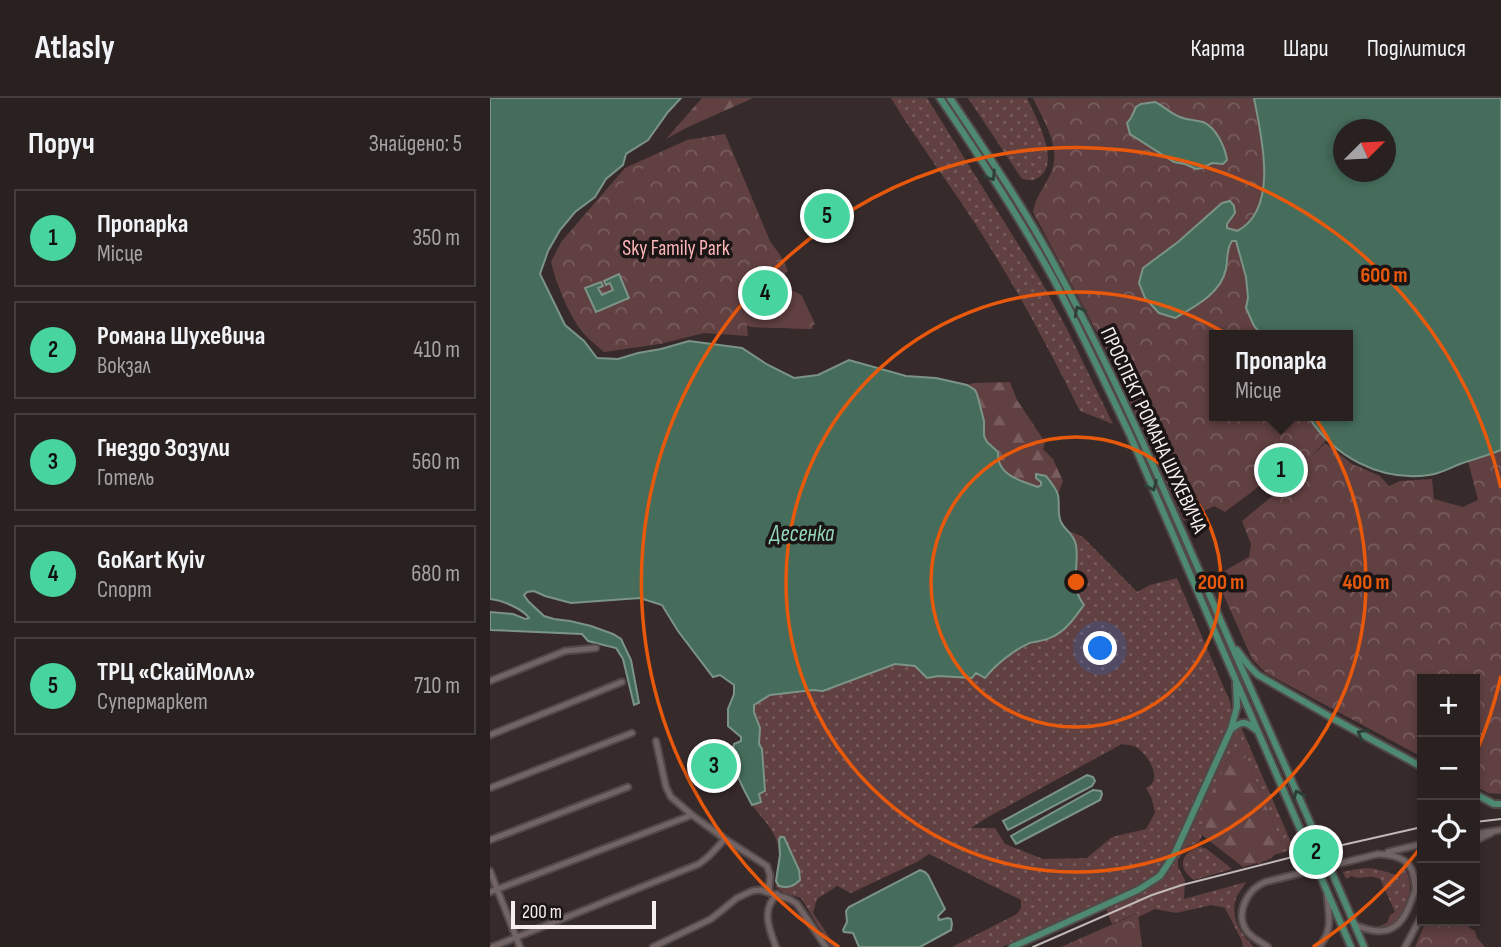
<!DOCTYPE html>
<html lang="uk">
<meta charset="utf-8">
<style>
:root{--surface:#292020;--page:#352d2d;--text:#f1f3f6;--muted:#a5a3a5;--line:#453e3e;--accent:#47d49e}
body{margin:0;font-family:"Sofia Sans Condensed",sans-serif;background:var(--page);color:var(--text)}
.controls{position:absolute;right:21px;bottom:21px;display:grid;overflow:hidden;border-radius:0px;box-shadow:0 4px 10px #0003}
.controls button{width:63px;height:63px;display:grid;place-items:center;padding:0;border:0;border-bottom:2px solid var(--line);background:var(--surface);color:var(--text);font:35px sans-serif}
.compass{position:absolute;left:843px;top:21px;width:63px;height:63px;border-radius:50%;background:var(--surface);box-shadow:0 4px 10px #0003;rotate:66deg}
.scale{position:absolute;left:21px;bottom:18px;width:145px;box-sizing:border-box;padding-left:7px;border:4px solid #f7eeee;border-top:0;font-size:19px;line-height:24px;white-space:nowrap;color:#f7eeee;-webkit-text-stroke:5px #1b1515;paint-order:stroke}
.you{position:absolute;left:611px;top:551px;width:24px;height:24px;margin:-18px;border:5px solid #fff;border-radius:50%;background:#1a73e8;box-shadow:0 0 0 10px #1a73e833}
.badge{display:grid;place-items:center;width:46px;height:46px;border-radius:50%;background:var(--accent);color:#111;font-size:23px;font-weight:700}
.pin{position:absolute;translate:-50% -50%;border:4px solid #fff;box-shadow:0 2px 7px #0006}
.popup{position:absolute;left:719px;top:232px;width:144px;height:91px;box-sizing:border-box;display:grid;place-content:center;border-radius:0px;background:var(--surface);filter:drop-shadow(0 2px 5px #0005);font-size:23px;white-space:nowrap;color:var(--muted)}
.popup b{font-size:26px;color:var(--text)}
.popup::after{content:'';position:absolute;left:50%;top:100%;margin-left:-14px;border:14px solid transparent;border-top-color:var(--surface)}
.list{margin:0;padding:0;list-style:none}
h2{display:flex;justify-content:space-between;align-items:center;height:91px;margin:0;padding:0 28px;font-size:30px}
h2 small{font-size:23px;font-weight:400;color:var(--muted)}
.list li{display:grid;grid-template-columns:46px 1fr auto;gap:21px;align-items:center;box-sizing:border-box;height:98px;margin:0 14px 14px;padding:0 14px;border:2px solid var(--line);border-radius:0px}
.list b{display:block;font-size:26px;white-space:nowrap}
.list p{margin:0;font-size:23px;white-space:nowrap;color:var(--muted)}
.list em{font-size:23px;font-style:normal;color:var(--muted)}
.icon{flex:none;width:38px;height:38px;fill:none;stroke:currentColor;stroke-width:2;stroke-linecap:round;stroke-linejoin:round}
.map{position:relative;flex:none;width:1011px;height:849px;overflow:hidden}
header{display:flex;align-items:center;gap:42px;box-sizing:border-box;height:98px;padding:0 35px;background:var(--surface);border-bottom:2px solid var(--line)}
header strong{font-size:33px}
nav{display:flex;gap:38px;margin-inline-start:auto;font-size:24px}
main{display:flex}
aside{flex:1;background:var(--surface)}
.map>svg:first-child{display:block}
</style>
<header>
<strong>Atlasly</strong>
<nav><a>Карта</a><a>Шари</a><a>Поділитися</a></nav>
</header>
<main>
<aside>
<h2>Поруч<small>Знайдено: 5</small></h2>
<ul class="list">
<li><span class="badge">1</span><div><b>Пропарка</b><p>Місце</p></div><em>350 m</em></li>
<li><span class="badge">2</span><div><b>Романа Шухевича</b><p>Вокзал</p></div><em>410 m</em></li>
<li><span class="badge">3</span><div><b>Гнездо Зозули</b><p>Готель</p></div><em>560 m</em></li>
<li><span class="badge">4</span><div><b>GoKart Kyiv</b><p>Спорт</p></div><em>680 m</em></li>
<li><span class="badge">5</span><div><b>ТРЦ «СкайМолл»</b><p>Супермаркет</p></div><em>710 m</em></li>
</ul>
</aside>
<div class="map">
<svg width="1011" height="849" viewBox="0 0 1011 849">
<defs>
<pattern id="grass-dots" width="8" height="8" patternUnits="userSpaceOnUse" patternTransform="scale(1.75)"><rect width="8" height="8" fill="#614041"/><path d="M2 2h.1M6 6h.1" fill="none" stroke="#785c5d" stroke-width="1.8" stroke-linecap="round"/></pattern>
<pattern id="forest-firs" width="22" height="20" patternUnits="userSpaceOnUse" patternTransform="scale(1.75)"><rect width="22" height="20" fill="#614041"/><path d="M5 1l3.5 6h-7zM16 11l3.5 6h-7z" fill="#785c5d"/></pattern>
<pattern id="park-crowns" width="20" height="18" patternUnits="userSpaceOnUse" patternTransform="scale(1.75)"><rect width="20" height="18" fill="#614041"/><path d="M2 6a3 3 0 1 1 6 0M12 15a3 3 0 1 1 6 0" fill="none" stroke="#785c5d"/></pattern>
</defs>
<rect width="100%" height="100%" fill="#372a2b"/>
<path fill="url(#grass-dots)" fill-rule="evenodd" d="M401,0H437L551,183L578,233L623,326L590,313C559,251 526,189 488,130C460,86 428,45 401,0Z
M478,0H537C545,18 576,72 543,82C540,83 536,81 532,81Z
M579,433L593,439L647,494L660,487L687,480L741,606V620L738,630L702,714L704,724L746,631L751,629L804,751L784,757L792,746L753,652L741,655L713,715L712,737L709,744L697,749L688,761V769L695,782L694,801L756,784C753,790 746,797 745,804C741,823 752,837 764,849H753L752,843L735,810L722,807L686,815L665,811L648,819L647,815L622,826L613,803L512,849H462L527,816L531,810V802L439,756L427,764L361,795L347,788L327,801L323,815L346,849H341L311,800L294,795L286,789C284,778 289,767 289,755C289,736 273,722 262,707L271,704L268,696V646L270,630L264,614V607L279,597L323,592L333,593L405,566L425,568L437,580L449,578L481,580L485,575L495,580C512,558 537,546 563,539L589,500L584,488L586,447ZM632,646C636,647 640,647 644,648C654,652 666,670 664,681C663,686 660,687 656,690L662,701L665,715L656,731L622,739L597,760L553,761L515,746L505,730H481L498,719Z
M711,749L717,751L742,771L704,782C686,770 691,753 711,749Z
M913,768C918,774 920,781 920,789C920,799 912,825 902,829C896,832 886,831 880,832L897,825L900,817L905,814L890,781C877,775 872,783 862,778L856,781L853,774C878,768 882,769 906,777Z"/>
<path fill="url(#forest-firs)" d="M212,0H263L196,30L176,41Z
M520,284L527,302L555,344L553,351L563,361L573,383L568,396L561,384H551V387L548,389C523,381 511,379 505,350L497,344L494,338V323L485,292L477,287L484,285Z
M753,652L792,746L782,760L772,764L770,767L767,765L753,769L712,737V715L741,655Z"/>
<path fill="url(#park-crowns)" d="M543,0H764C771,37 790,111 747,133L737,130L740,122L688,144L665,160L700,212C720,197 733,191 737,165C738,157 737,150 742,143H746L748,147C751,158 754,169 756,180C759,206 752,214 772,237H724V318H818L837,341L820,360L835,345L862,366L890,378L899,388L910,383L942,381L944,401L973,409L988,402L978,363L1011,352V696L998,695L985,688V581H932V659L776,575L762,561L727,482L729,476L759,459L761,446L752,423L792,390L800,380C799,373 797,364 788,364L785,366C780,384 750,402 735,414L724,408L694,423L617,253L543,114C545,100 553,91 559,79C574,52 554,24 543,0Z
M235,36L280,143L292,160L298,173L294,176C291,192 303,191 312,198L325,226L323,227L322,231L261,229L257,227L258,238L214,235L170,246L114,254C108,249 102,244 97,239C80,222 67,187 61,164L71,144L135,70L197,42Z
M648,815L652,849H571Z
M936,823H969L985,833L987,840L995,849H925Z"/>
<path fill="#614041" d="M157,68L163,70L166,73C167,86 152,88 144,97C145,103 145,106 140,110H135L120,103V100L132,86Z
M284,163L291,165L294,164L296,168C277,188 300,192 311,203C318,211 319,222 320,231L261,229L256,226L247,177L248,171L259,167Z"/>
<path fill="#466d5b" stroke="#7b9487" stroke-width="2" fill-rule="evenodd" d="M0,0H191L178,14L158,42L136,56L133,67L116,81L105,99L85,114L70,132L58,153L50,176L75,227L94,243L107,260L128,261L148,255L171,251L199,243L252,250L278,267L304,280L328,277L359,262L416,278L446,280L477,287L485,292L487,296L494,323V338L497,344L508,354C506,377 531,383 548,389L551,387V384L546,380V376L556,378C560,383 566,390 568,397C570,406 567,416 571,424C575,433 583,434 586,447C590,471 578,485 594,507C585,519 576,533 562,539C555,543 547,543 540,545C524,552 506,566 495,580L486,575L482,580L449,578L437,580L425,568L405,566L333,593L323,592L280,597L264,607V614L270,630L269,646L272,651L275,693L269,696L271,704L262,707C254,692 237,663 244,646L251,643V639L238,628V611L244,596V587L230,577L223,579L188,533L172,507L150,500L81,505L55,498L44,493L37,494L34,497L38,503L54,518L64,521L80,523L101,528L123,536L131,541L141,562L149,605L144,607L133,561L126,550L98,543L92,536L0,532V514L23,516L35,521L39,520C33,511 12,502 0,501Z
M764,0H1011V352C998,358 983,361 970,366C960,370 949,376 939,377C890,384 843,358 818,318H858V237H772L764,228L756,210L758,200L756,179L746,143H742C736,151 738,161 736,171C731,195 706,208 685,220L669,215L655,200L649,185L653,170L688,144L732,105L740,103L744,108L745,115L737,126V130L747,133C790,111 771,37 764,0ZM853,32H895V74H853Z
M665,4C674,8 681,16 690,19C697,22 705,22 713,24C726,29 735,49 737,62L733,66L722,65L712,70L706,71L695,66L684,64L640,36L637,25L641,20L646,9L651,6Z
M129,176L139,200L106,214L95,190L111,184L113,188L108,190L112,197L123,192L120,185L116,187L114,183Z
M597,677L603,679L605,683L602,688L518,732L513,723Z
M603,692L611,693L612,696L610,702L526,746L521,738Z
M291,739H294L309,772L310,782C303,789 298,790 289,788L286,783L290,757L289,741Z
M430,772L435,774L438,777L455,811L448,818L449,822L458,820L461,821L462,826L461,832L430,849H369L363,835L354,834L353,832L357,824L356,813L359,809Z"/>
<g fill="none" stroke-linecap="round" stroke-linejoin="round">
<defs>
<path id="minor" d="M0,583L75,553L106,550
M0,637L132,584
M166,643L176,689L181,699L202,717L235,741L277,768L280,777L279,794
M0,690L142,635
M985,736L1011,732
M0,742L138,689
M985,743L1001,735
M898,754L932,746
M888,756C911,757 924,763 925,788
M0,773L30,849
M775,784C758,791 745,814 756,832C760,839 771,844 778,849
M0,794L202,717
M865,827C916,849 918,806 932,774
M2,849L209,766L219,758L235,741
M163,849L221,821L247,800L262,793L270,792L299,801L307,806L336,849
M286,849C279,831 271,812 287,796
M829,849C843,832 839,818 837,797
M915,849L932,817"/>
<path id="major" d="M450,0C490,59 530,120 564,182C591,233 615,285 640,337L861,849
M460,0C498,57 537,114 569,175C634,294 686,420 740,544C785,646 831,747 874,849
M747,552L759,568L768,577L844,621L932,669
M743,630C752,622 757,624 766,632
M985,696L1004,706H1011
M522,849L648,792L670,778L685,755L741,631L747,609L746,586"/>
</defs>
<use href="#minor" stroke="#524848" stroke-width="9"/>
<use href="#major" stroke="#524848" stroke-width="10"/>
<use href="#minor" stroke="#726364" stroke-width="5"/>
<use href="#major" stroke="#4e8971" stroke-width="6"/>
<path stroke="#c2b8b8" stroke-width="2" d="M985,724L1011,721
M543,849L662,797L692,787L826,753L932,729"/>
<defs>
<path id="minor-bridge" d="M775,784L888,756"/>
</defs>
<use href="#minor-bridge" stroke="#524848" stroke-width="9" stroke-linecap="butt"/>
<use href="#minor-bridge" stroke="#726364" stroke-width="5"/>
</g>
<defs><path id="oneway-chevron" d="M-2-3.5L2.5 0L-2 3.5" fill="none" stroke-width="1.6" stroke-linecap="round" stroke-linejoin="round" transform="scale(1.75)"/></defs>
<g stroke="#2d3e35">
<use href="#oneway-chevron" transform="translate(501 78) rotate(58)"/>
<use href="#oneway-chevron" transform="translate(589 213) rotate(-117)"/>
<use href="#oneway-chevron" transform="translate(662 388) rotate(67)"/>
<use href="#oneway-chevron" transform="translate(872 636) rotate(-151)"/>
<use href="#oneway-chevron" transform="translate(808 697) rotate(-114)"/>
</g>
<g fill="none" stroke="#e8590c" stroke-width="3.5">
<circle cx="586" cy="484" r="145"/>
<circle cx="586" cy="484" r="290"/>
<path d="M1011 578A435 435 0 0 1 985 657M931 749A435 435 0 0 1 823 849M349 849A435 435 0 1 1 1011 390"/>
</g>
<g text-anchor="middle" stroke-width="7" stroke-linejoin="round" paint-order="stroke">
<g font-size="21" fill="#fcb5b7" stroke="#1b1515">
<text x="186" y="157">Sky Family Park</text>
</g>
<g font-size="21" fill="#f7eeee" stroke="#1b1515">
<text transform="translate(664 332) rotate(65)" y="7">ПРОСПЕКТ РОМАНА ШУХЕВИЧА</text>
</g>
<g font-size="23" font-style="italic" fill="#92d7b7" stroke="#1b1515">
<text x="312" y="443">Десенка</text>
</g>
</g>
<circle cx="586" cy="484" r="10" fill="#e8590c" stroke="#1b1515" stroke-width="3.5"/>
<g font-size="21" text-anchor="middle" font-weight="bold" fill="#e8590c" stroke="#1b1515" stroke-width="7" stroke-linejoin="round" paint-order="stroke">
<text x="894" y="184">600 m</text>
<text x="731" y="491">200 m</text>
<text x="876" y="491">400 m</text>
</g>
</svg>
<div class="controls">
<button>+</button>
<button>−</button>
<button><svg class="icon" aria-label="locate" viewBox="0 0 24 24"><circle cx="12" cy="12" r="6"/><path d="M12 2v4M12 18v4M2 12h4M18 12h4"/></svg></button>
<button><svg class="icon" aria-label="layers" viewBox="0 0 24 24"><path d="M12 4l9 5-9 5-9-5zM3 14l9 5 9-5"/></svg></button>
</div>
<svg class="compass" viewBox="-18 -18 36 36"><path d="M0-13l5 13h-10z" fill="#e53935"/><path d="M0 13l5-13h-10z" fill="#a5a3a5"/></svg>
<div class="scale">200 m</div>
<div class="you"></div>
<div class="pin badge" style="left:791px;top:372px">1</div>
<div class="popup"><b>Пропарка</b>Місце</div>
<div class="pin badge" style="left:826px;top:754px">2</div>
<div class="pin badge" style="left:224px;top:668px">3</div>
<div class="pin badge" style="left:275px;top:195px">4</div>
<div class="pin badge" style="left:337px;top:118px">5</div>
</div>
</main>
